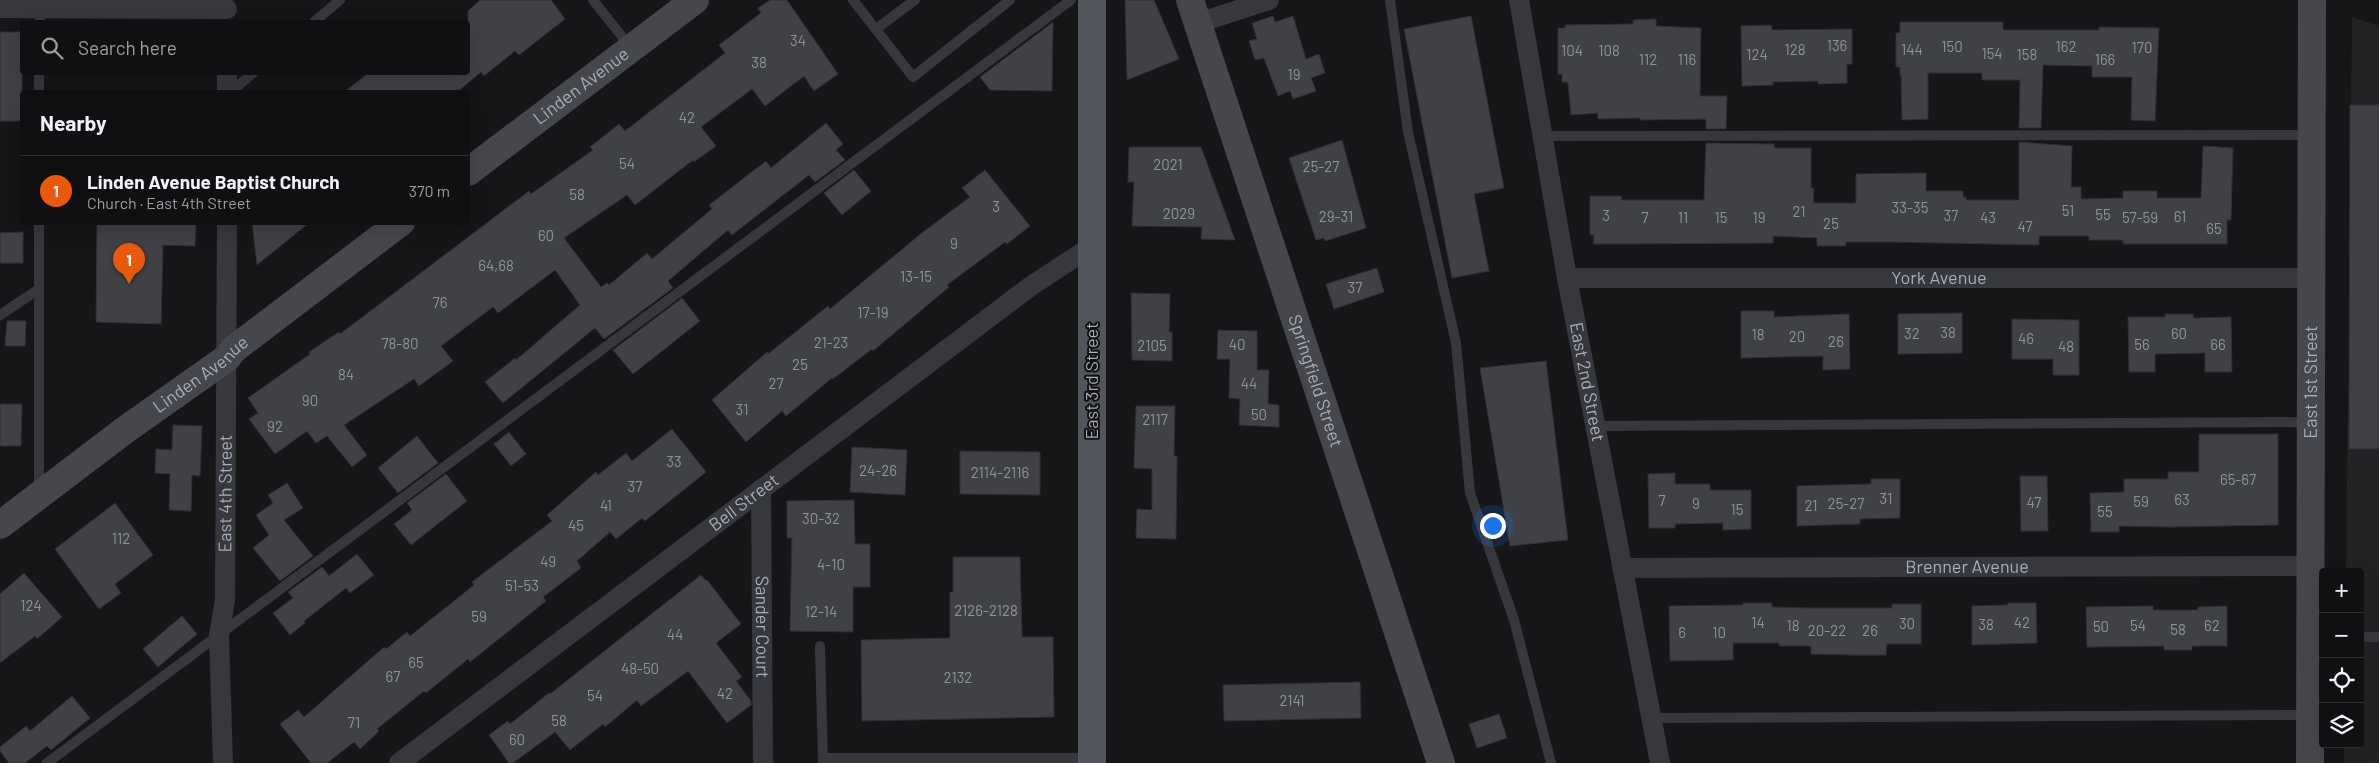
<!DOCTYPE html>
<meta charset="utf-8">
<style>
:root{--surface:#101012;--page:#1e1e20;--text:#f1f3f6;--muted:#9c9d9f;--line:#303032;--accent:#ea580c}
body{margin:0;font-family:Barlow,sans-serif;background:var(--page);color:var(--text)}
.controls{position:absolute;right:15px;bottom:15px;display:grid;overflow:hidden;border-radius:5px;box-shadow:0 5px 20px #0002}
.controls button{width:45px;height:45px;display:grid;place-items:center;padding:0;border:0;border-bottom:1px solid var(--line);background:var(--surface);color:var(--text);font:25px sans-serif}
.you{position:absolute;left:1492px;top:525px;width:18px;height:18px;margin:-12px;border:4px solid #fff;border-radius:50%;background:#1a73e8;box-shadow:0 0 0 8px #1a73e833}
.badge{display:grid;place-items:center;width:32px;height:32px;border-radius:50%;background:var(--accent);color:#fff;font-size:16px;font-weight:700}
.pin{position:absolute;translate:-50% -41px;filter:drop-shadow(0 1px 2px #0008)}
.pin::after{content:'';position:absolute;top:26px;width:18px;height:15px;background:inherit;clip-path:polygon(0 0,100% 0,50% 100%)}
.list{margin:0;padding:0;list-style:none}
h2{display:flex;justify-content:space-between;align-items:center;height:65px;margin:0;padding:0 20px;font-size:21px}
h2 small{font-size:16px;font-weight:400;color:var(--muted)}
.list li{display:grid;grid-template-columns:32px 1fr auto;gap:15px;align-items:center;box-sizing:border-box;height:70px;padding:0 20px;border-top:1px solid var(--line)}
.list b{display:block;font-size:19px;white-space:nowrap}
.list p{margin:0;font-size:16px;white-space:nowrap;color:var(--muted)}
.list em{font-size:16px;font-style:normal;color:var(--muted)}
.icon{flex:none;width:28px;height:28px;fill:none;stroke:currentColor;stroke-width:2;stroke-linecap:round;stroke-linejoin:round}
.map{position:relative;flex:none;width:2379px;height:763px;overflow:hidden}
.search{position:absolute;background:var(--surface);box-shadow:0 5px 20px #0002;left:20px;top:20px;width:450px;height:55px;display:flex;align-items:center;gap:12px;box-sizing:border-box;padding:0 18px;border-radius:5px;color:var(--muted);font-size:19px}
.panel{position:absolute;background:var(--surface);box-shadow:0 5px 20px #0002;left:20px;top:90px;width:450px;height:135px;border-radius:5px}
.map>svg:first-child{display:block}
</style>
<div class="map">
<svg width="2379" height="763" viewBox="0 0 2379 763">
<rect width="100%" height="100%" fill="#161618"/>
<path fill="#222225" d="M2352,17L2379,26V763H2344V744H2360V572H2346Z"/>
<path fill="#404145" stroke="#303034" d="M480,0H551L565,19L519,55L515,51L484,76L481,72L457,92H344L370,72H468V11Z
M770,0H787L838,74L814,91L804,76L765,106L752,89L701,127L716,146L694,162L693,160L635,205L627,195L564,238L601,287L607,283L609,285L647,253L652,259L712,209L709,205L766,161L771,168L826,123L843,144L836,150L845,160L815,182L809,175L732,235L728,230L668,281L673,288L604,339L595,328L503,403L485,382L515,358L516,360L580,305L555,270L498,313L493,307L441,346L453,361L419,386L414,379L344,425L367,455L352,467L327,436L316,443L307,431L275,454L249,419L258,413L248,398L310,354L309,352L339,332L340,334L529,191L531,194L593,150L590,147L619,124L625,131L725,53L719,45L761,13L758,8Z
M1125,0H1154L1179,59L1127,80Z
M1273,16L1275,22L1293,16L1306,59L1319,54L1325,73L1311,78L1316,91L1293,99L1290,91L1278,96L1264,58L1255,60L1249,41L1257,39L1252,23Z
M1471,16L1504,188L1474,194L1489,271L1452,278L1404,29Z
M1656,19V26L1701,28L1700,96H1727L1726,129H1706V120L1704,119L1640,120V118L1598,119V113L1571,115L1568,82H1562V74H1558V28H1565V25L1633,24V20Z
M1053,22L1052,91L990,90L980,77Z
M1900,22H2003V30H2099V27L2159,28L2155,121L2131,120L2132,77H2092V66L2043,65L2041,128H2019L2020,80H1982V73H1928V119L1902,120L1901,75H1900V67H1896V33H1900Z
M1771,25L1772,30L1852,29V64H1847V83L1818,84V81L1773,82V85L1742,86L1741,26Z
M0,32H22V121H0Z
M2350,105H2379V449H2349Z
M1342,140L1366,228L1325,241L1324,238L1316,240L1289,158Z
M2019,142L2072,146L2071,187H2081V199L2123,198V191H2157V198H2201L2203,146L2233,148L2231,220H2227V244H2123V240H2089V236H2039V245L1894,242H1846V246H1817V238L1773,236V243L1621,244H1593L1594,235H1590V196H1622L1621,200H1704L1706,143L1774,144V148H1811V188H1814L1813,203H1856V174L1926,173V191H1963V197H1966V200H2019Z
M1129,147H1201L1235,240L1201,239L1202,227L1132,226L1134,182H1128Z
M854,170L871,191L842,215L824,193Z
M985,170L1030,226L1007,244L1005,242L947,285L949,287L873,351L872,349L833,379L832,378L786,416L782,411L746,442L712,400L767,352L768,354L828,306L830,309L923,232L970,197L962,188Z
M97,222H196L195,246L163,245L161,324L96,322Z
M252,222H310L257,265Z
M23,232V263H0V233Z
M1377,268L1384,292L1334,309L1326,284Z
M1131,293L1170,294L1169,332H1172V361L1132,360Z
M682,298L700,321L633,374L613,350Z
M1741,311H1774V317L1849,314L1850,369L1823,370V356L1741,358Z
M1962,313V353L1898,354V314Z
M2165,314H2193V318L2231,317L2232,372H2205V353L2155,354V372H2129L2128,317H2165Z
M2012,319L2079,320V375H2053V359H2012Z
M7,321H26L25,346H5Z
M1218,330L1257,331V370H1269L1268,404L1279,405V427L1239,425L1240,399L1229,398L1230,359H1217Z
M1546,361L1568,540L1510,546L1480,368Z
M0,404H22L21,446H0Z
M1136,406H1175L1174,456H1177L1176,539L1136,538L1137,509L1152,510V469L1134,468Z
M173,425L202,426L200,476L192,475L191,511L169,510L170,474L155,473L156,449L172,450Z
M672,429L706,472L645,521L642,518L616,539L610,532L577,561L581,568L543,597L546,601L470,662L468,659L426,693L424,691L377,729L379,731L360,749L354,742L327,763H311L280,724L298,710L304,717L384,647L386,649L407,632L410,636L454,601L474,585L472,582L552,521L547,515L596,472L598,475L626,453L632,461Z
M509,432L526,454L511,466L494,444Z
M2199,434H2278V525L2169,527L2119,526V532H2091L2090,493L2124,492V479H2168V472H2199Z
M417,436L438,463L398,493L378,468Z
M852,447L907,450L905,495L850,492Z
M960,451L1040,452V495L960,494Z
M1675,473V484H1710V490H1751V529L1723,530V523L1675,524V528H1649L1648,474Z
M446,474L467,501L411,545L394,524L412,510L407,503Z
M2020,476H2047L2048,531H2021Z
M1871,479H1900V518L1860,519V524L1797,526V486L1871,484Z
M287,483L303,508L284,520L313,556L280,581L253,548L269,535L256,515L273,503L268,495Z
M854,500L855,544H870V587H853V632L790,631L792,538H787V501Z
M115,503L153,555L115,584L121,593L99,609L55,549Z
M357,554L374,575L350,593L346,588L304,621L305,623L290,635L273,613L293,598L288,592L322,567L329,576Z
M953,557H1020L1022,637H1053L1054,717L862,721L861,640L950,638V592H953Z
M24,573L62,617L37,639L35,636L0,663V594Z
M701,575L706,581L707,580L741,624L716,643L742,677L736,681L751,701V705L727,723L688,671L641,706L637,700L605,727L603,724L570,750L555,732L513,763H509L489,735L508,721L510,724L549,693L550,694Z
M1743,603H1772V607L1808,608H1892V604H1921V644H1887L1886,655H1854L1811,654V646H1779V643H1733V660L1670,661L1669,606L1743,605Z
M2008,603H2036L2037,643L1972,645V606L2008,605Z
M2153,606V610H2198V607L2227,606V646H2192V650H2164V646L2087,647L2086,607Z
M182,616L197,634L158,667L143,649Z
M1360,682L1361,718L1224,721L1223,685Z
M72,696L90,718L51,750L47,746L25,763H9L0,751V747L26,726L30,731Z
M1499,714L1507,738L1477,748L1469,724Z"/>
<g fill="none" stroke-linecap="round" stroke-linejoin="round">
<path stroke="#37383d" stroke-width="10" d="M593,0L631,48
M853,0L913,77L1010,0
M1390,0L1408,132L1456,343L1470,493L1514,620L1551,763
M40,22V6
M314,22L340,0
M876,29L915,0
M39,92V72
M231,92L254,72
M1542,136L2310,135
M0,315L39,289
M1595,426L2310,422
M39,491V222
M2360,637H2379
M820,646L823,763
M1651,718L2309,715
M823,758H1091
M47,763L1071,0"/>
<g stroke="#37383d" stroke-width="20">
<path id="s1" d="M1519,0L1567,278L1660,763"/>
<path d="M0,8L227,9"/>
<path d="M1198,23L1269,0"/>
<path d="M227,92V72"/>
<path id="s2" d="M1567,278H2311"/>
<path id="s3" d="M761,489L763,763"/>
<path id="s4" d="M1622,568L2311,566"/>
<path id="s5" d="M223,763L219,635L225,600L227,222"/>
<path id="s6" d="M399,763L1031,286L1092,246"/>
</g>
<g stroke="#45474d" stroke-width="28">
<path id="s7" d="M1190,0L1441,763"/>
<path id="s8" d="M468,172L695,0"/>
<path id="s9" d="M0,525L125,430L227,358L234,349L401,222"/>
<path id="s10" d="M2310,763L2312,0"/>
</g>
<path stroke="#53555c" stroke-width="28" d="M1092,0V763"/>
</g>
<g text-anchor="middle" stroke-width="4" stroke-linejoin="round" paint-order="stroke">
<g font-size="15" fill="#8e929b">
<text x="798" y="46">34</text>
<text x="1837" y="51">136</text>
<text x="1952" y="52">150</text>
<text x="2066" y="52">162</text>
<text x="2142" y="53">170</text>
<text x="1795" y="55">128</text>
<text x="1912" y="55">144</text>
<text x="1572" y="56">104</text>
<text x="1609" y="56">108</text>
<text x="1992" y="59">154</text>
<text x="1757" y="60">124</text>
<text x="2027" y="60">158</text>
<text x="1648" y="65">112</text>
<text x="1687" y="65">116</text>
<text x="2105" y="65">166</text>
<text x="759" y="68">38</text>
<text x="1294" y="80">19</text>
<text x="687" y="123">42</text>
<text x="627" y="169">54</text>
<text x="1168" y="170">2021</text>
<text x="1321" y="172">25-27</text>
<text x="577" y="200">58</text>
<text x="996" y="212">3</text>
<text x="1910" y="213">33-35</text>
<text x="2068" y="216">51</text>
<text x="1799" y="217">21</text>
<text x="1179" y="219">2029</text>
<text x="2103" y="220">55</text>
<text x="1606" y="221">3</text>
<text x="1951" y="221">37</text>
<text x="1336" y="222">29-31</text>
<text x="2180" y="222">61</text>
<text x="1645" y="223">7</text>
<text x="1683" y="223">11</text>
<text x="1721" y="223">15</text>
<text x="1759" y="223">19</text>
<text x="1988" y="223">43</text>
<text x="2140" y="223">57-59</text>
<text x="1831" y="229">25</text>
<text x="2025" y="232">47</text>
<text x="2214" y="234">65</text>
<text x="546" y="241">60</text>
<text x="954" y="249">9</text>
<text x="496" y="271">64,68</text>
<text x="916" y="282">13-15</text>
<text x="1355" y="293">37</text>
<text x="440" y="308">76</text>
<text x="873" y="318">17-19</text>
<text x="1948" y="338">38</text>
<text x="1912" y="339">32</text>
<text x="2179" y="339">60</text>
<text x="1758" y="340">18</text>
<text x="1797" y="342">20</text>
<text x="2026" y="344">46</text>
<text x="1836" y="347">26</text>
<text x="831" y="348">21-23</text>
<text x="400" y="349">78-80</text>
<text x="1237" y="350">40</text>
<text x="2142" y="350">56</text>
<text x="2218" y="350">66</text>
<text x="1152" y="351">2105</text>
<text x="2066" y="352">48</text>
<text x="800" y="370">25</text>
<text x="346" y="380">84</text>
<text x="776" y="389">27</text>
<text x="1249" y="389">44</text>
<text x="310" y="406">90</text>
<text x="742" y="415">31</text>
<text x="1259" y="420">50</text>
<text x="1155" y="425">2117</text>
<text x="275" y="432">92</text>
<text x="674" y="467">33</text>
<text x="878" y="476">24-26</text>
<text x="1000" y="478">2114-2116</text>
<text x="2238" y="485">65-67</text>
<text x="635" y="492">37</text>
<text x="1886" y="504">31</text>
<text x="2182" y="505">63</text>
<text x="1662" y="506">7</text>
<text x="2141" y="507">59</text>
<text x="2034" y="508">47</text>
<text x="1696" y="509">9</text>
<text x="1846" y="509">25-27</text>
<text x="606" y="511">41</text>
<text x="1811" y="511">21</text>
<text x="1737" y="515">15</text>
<text x="2105" y="517">55</text>
<text x="821" y="524">30-32</text>
<text x="576" y="531">45</text>
<text x="121" y="544">112</text>
<text x="548" y="567">49</text>
<text x="831" y="570">4-10</text>
<text x="522" y="591">51-53</text>
<text x="31" y="611">124</text>
<text x="986" y="616">2126-2128</text>
<text x="821" y="617">12-14</text>
<text x="479" y="622">59</text>
<text x="1758" y="628">14</text>
<text x="2022" y="628">42</text>
<text x="1907" y="629">30</text>
<text x="1986" y="630">38</text>
<text x="1793" y="631">18</text>
<text x="2138" y="631">54</text>
<text x="2212" y="631">62</text>
<text x="2101" y="632">50</text>
<text x="2178" y="635">58</text>
<text x="1827" y="636">20-22</text>
<text x="1870" y="636">26</text>
<text x="1682" y="638">6</text>
<text x="1719" y="638">10</text>
<text x="675" y="640">44</text>
<text x="416" y="668">65</text>
<text x="640" y="674">48-50</text>
<text x="393" y="682">67</text>
<text x="958" y="683">2132</text>
<text x="725" y="699">42</text>
<text x="595" y="701">54</text>
<text x="1292" y="706">2141</text>
<text x="559" y="726">58</text>
<text x="354" y="728">71</text>
<text x="517" y="745">60</text>
</g>
<g font-size="18" fill="#a8adb8" stroke="#111113">
<text dy="6" stroke="none"><textPath href="#s8" startOffset="142">Linden Avenue</textPath></text>
<text dy="6" stroke="none"><textPath href="#s2" startOffset="372">York Avenue</textPath></text>
<text dy="6" stroke="none"><textPath href="#s9" startOffset="251">Linden Avenue</textPath></text>
<text transform="translate(1092 381) rotate(-90)" y="6">East 3rd Street</text>
<text dy="6" stroke="none"><textPath href="#s7" startOffset="401">Springfield Street</textPath></text>
<text dy="6" stroke="none"><textPath href="#s10" startOffset="381">East 1st Street</textPath></text>
<text dy="6" stroke="none"><textPath href="#s1" startOffset="388">East 2nd Street</textPath></text>
<text dy="6" stroke="none"><textPath href="#s5" startOffset="270">East 4th Street</textPath></text>
<text dy="6" stroke="none"><textPath href="#s6" startOffset="432">Bell Street</textPath></text>
<text dy="6" stroke="none"><textPath href="#s4" startOffset="345">Brenner Avenue</textPath></text>
<text dy="6" stroke="none"><textPath href="#s3" startOffset="138">Sander Court</textPath></text>
</g>
</g>
</svg>
<div class="controls">
<button>+</button>
<button>−</button>
<button><svg class="icon" aria-label="locate" viewBox="0 0 24 24"><circle cx="12" cy="12" r="6"/><path d="M12 2v4M12 18v4M2 12h4M18 12h4"/></svg></button>
<button><svg class="icon" aria-label="layers" viewBox="0 0 24 24"><path d="M12 4l9 5-9 5-9-5zM3 14l9 5 9-5"/></svg></button>
</div>
<div class="you"></div>
<div class="pin badge" style="left:129px;top:284px">1</div>
<div class="search"><svg class="icon" aria-label="search" viewBox="0 0 24 24"><circle cx="10" cy="10" r="6"/><path d="M15 15l6 6"/></svg>Search here</div>
<section class="panel">
<h2>Nearby<small></small></h2>
<ul class="list">
<li><span class="badge">1</span><div><b>Linden Avenue Baptist Church</b><p>Church · East 4th Street</p></div><em>370 m</em></li>
</ul>
</section>
</div>
